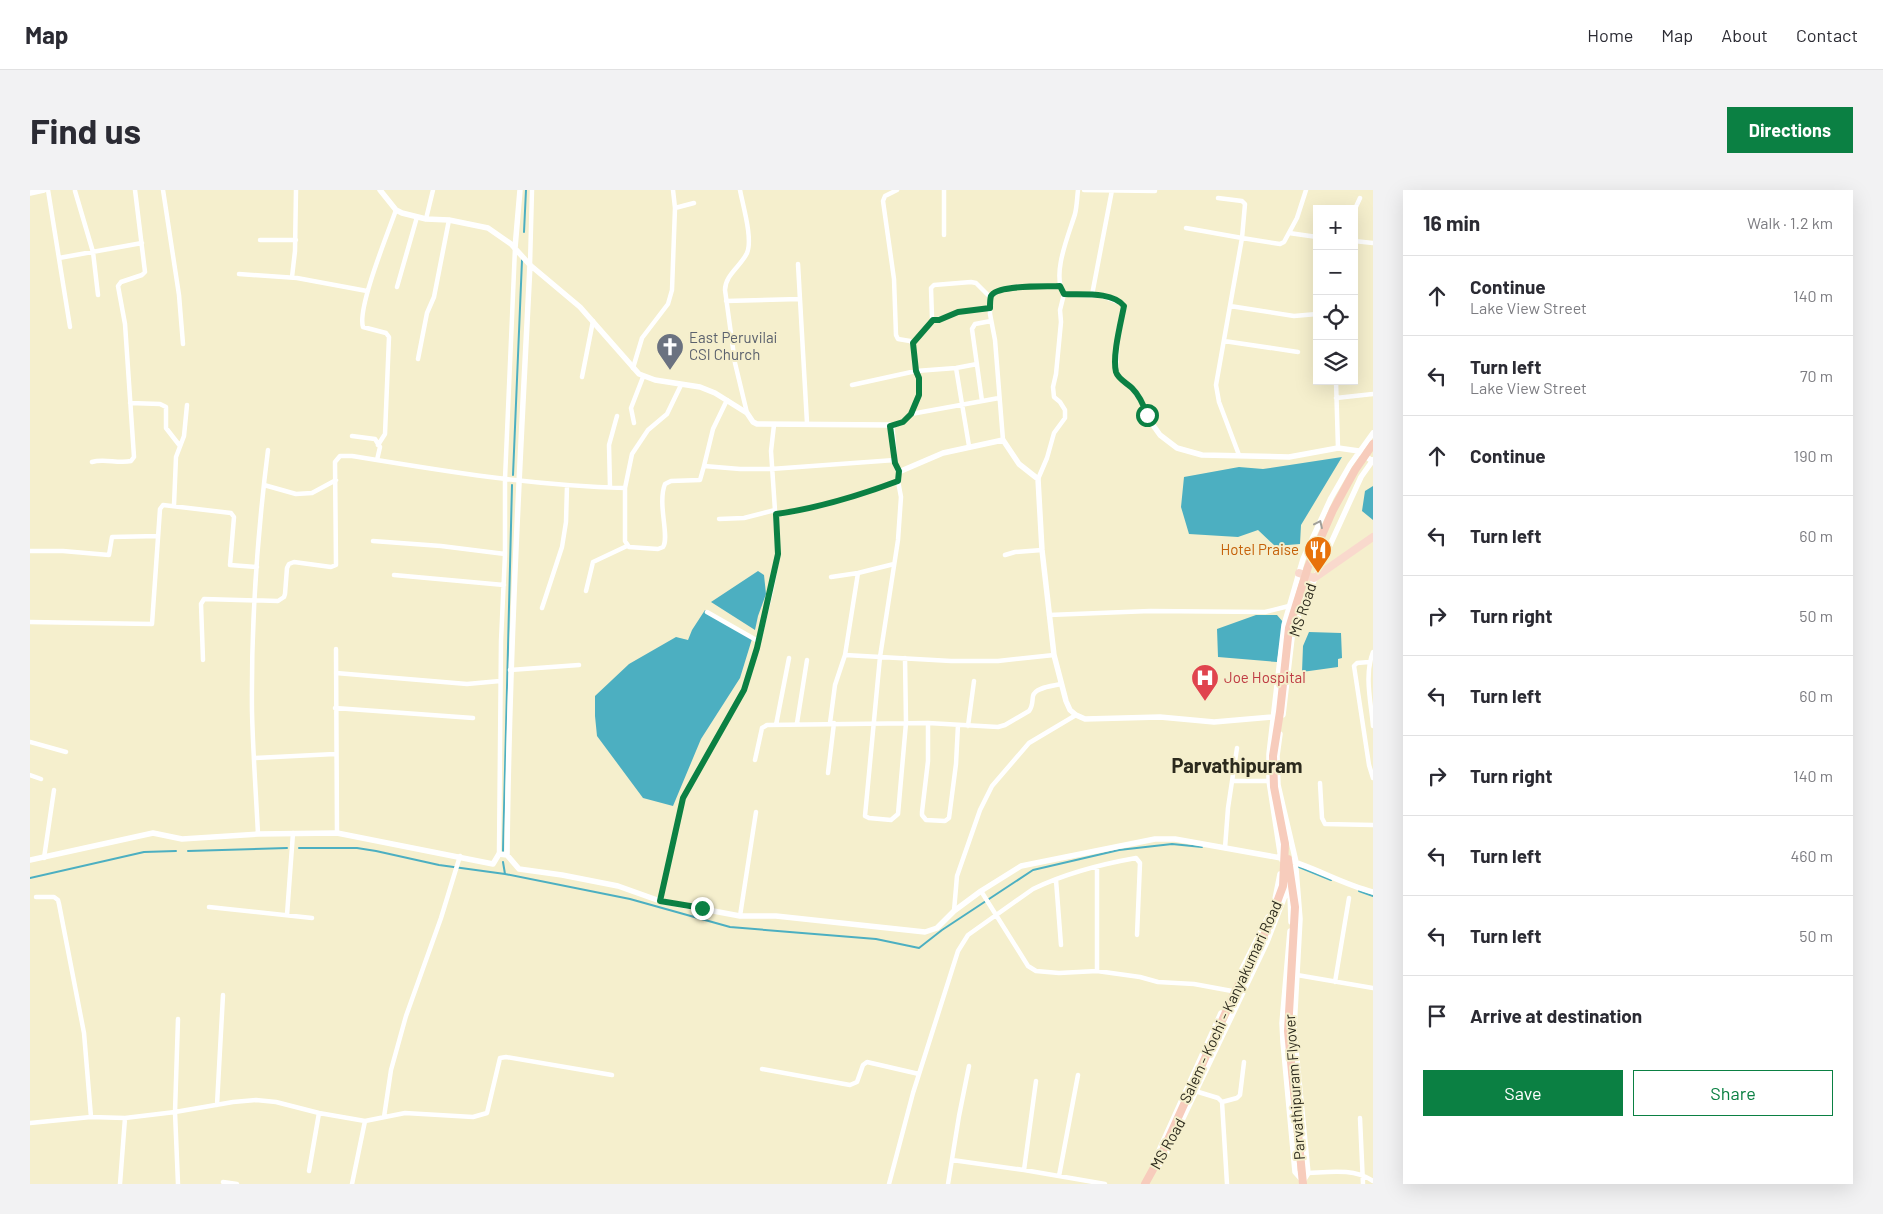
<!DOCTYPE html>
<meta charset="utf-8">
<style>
:root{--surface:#fff;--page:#f2f2f3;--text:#2b2b33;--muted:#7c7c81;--line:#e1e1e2;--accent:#0b8043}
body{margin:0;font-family:Barlow,sans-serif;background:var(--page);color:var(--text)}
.controls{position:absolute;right:15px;top:15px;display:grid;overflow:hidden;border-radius:0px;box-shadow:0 5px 20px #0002}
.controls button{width:45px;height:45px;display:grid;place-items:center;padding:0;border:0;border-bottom:1px solid var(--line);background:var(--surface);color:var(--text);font:25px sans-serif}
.stop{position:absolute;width:15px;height:15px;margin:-11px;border:4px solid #0b8043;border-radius:50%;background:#fff}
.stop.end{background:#0b8043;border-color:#fff;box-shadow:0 1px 5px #0008}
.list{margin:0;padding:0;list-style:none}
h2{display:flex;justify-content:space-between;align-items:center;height:65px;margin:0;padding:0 20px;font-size:21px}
h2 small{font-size:16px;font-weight:400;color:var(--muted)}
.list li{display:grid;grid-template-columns:32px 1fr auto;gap:15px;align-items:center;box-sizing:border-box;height:80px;padding:0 20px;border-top:1px solid var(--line)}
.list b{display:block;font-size:19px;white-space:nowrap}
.list p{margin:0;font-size:16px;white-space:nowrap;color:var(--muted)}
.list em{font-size:16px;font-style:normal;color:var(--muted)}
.actions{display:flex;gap:10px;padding:15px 20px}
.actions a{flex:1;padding:11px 0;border:1px solid var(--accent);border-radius:0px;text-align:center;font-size:18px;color:var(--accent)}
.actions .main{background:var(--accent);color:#fff}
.icon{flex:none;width:28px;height:28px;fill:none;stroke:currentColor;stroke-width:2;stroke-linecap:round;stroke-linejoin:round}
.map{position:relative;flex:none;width:1343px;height:994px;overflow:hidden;border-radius:0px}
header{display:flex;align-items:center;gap:30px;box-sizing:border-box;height:70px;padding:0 25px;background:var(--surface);border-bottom:1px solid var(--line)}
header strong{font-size:24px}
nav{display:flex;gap:28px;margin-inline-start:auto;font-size:18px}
.intro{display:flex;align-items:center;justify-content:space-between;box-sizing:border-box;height:120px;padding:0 30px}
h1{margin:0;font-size:35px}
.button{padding:12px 22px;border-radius:0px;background:var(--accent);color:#fff;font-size:18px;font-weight:700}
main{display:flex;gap:30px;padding:0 30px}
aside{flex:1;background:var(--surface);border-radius:0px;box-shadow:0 5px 20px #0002}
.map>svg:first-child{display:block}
</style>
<header>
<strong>Map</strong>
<nav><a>Home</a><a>Map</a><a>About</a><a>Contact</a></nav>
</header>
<div class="intro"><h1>Find us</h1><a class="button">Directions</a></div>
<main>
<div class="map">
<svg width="1343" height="994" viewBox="0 0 1343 994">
<rect width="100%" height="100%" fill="#f5efcd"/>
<path fill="#4cafc1" d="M1312,267L1271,335L1270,354L1245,356L1228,340L1208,347L1159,344L1151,317L1154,287L1209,277L1233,279Z
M1343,296V330L1332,321L1335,301Z
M728,381L734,385L736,404L728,426L725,440L681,412Z
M675,420L722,449L710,488L671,549L643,616L613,608L567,546L565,526V506L599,474L646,447L658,450L662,440Z
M1226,425H1247L1253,432L1247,472L1188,467L1187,439Z
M1279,442L1311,443L1312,468L1308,469V477L1272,482L1273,456Z"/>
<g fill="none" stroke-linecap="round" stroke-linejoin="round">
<path stroke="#4cafc1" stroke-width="2" d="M494,42L496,0
M483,285L492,70
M269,658H327L346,661L409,675L475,684L600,709L700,737L846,749L889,758L912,740L1003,680L1089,660L1142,654L1172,657
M158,661L257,658
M473,661L482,295
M473,672L475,684
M1269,677L1301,690
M0,688L114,662L146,661
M1329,701L1343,706"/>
<path stroke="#fff" stroke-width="4.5" d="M18,0L40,137
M133,0L149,105L153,154
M710,0C713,16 723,49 717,63C711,76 695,85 695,100L705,173L717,223
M1048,0C1047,8 1047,16 1045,24C1039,44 1021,85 1034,104L1072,106L1093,114V121L1088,142L1086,182L1091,189L1103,199L1114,216L1120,231
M1054,0L1125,1
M45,1L63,62L68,105
M645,18L664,13
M1324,21L1330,8
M396,29L403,0
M1156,38L1212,48L1215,14L1212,11L1188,8
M1259,43L1287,47
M914,45V0
M230,50H266
M1324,51L1343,53
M29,68L112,53
M768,74L777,233
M500,75L502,0
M209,84L267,88L337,101
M262,87L265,61L266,0
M367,97L387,27
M1062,105L1082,0
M1324,107H1325
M696,111L770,109
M1200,116L1264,126L1287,124
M960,118L928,122L917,127L904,130L902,128L901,98L904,95L941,92L946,93L960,107
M1194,151L1268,162
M883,153L903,130
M388,169L397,123L404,107L419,30
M603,178L612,148L638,114L642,100L645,18L643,0
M926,178L939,256
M552,187L563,131
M1306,191L1308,258
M651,195L637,224L618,240L602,264L595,298V351L599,357L628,359L633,357C640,347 627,314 635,294L641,291L670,290L674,276L710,279H741L865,270
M822,195L886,181L926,178L947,174
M1306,208L1343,204
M952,211L942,139L945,134L961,131
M100,213L130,214L136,217V238L150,256
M881,224L969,208
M604,233L601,218L613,187
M861,236L873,232L881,224L889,205V188L886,181L883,154L880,151L868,149L866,145L864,89L853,11L855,6L867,0
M322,246L345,249L350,257L347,270
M973,250L965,150L960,124V107C973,92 1012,97 1030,96
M348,255L355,244L359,147L356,143L333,137C327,118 358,43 366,20
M1209,265L1189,212L1186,195L1212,48L1250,54L1254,52L1267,28L1276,0
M62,272C74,268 88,274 101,271L104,267L95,134L88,96L91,92L112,85L115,82L105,0
M674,276L683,239L697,210
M1008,289L1017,268L1024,243L1035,228V220L1030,212L1024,207L1023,197L1026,184L1031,132L1030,120L1034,104
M868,291L871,307L868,350L850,467L835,626L839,628L861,630L868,624L876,533L875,468
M234,295L266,304L282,303L306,290
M580,297L579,255L587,226
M144,315L146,267L154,246L157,215
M746,324C789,318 828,306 868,291L869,281
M689,329L714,328L745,320
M343,351L411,356L475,364
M0,361H33L79,365L82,347L128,346
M975,365L985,362L1012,360
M364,385L474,395
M801,387L828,383L864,374
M556,401L563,372L597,356
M512,418L532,357L536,332L537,296
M677,422L728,451
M1019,425L1120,421L1235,422L1259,416
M0,432L122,434L130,319L133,315L201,323L204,327L200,375L227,377
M306,459L307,643
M1343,462C1334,485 1341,512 1343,536
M815,465L921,471H968L1024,465
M173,470L171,414L174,409L248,411L254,407L255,404L257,378L259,374L264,372L301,377L306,375L305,272L310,266H322C413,281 503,296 595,298
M1339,472L1327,473L1324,476L1339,575L1343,588
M480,480L549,475
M306,483L437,494L470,491
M305,518L443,528
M767,533L777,470
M800,533L805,495L815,465L828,383
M898,533V571L892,622V625L896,630L915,631L919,628L926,574L928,535
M746,535L759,468
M938,536L944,491
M0,552L36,562
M225,568L305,564
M725,570L732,538L737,535L898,533L968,537L975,535L999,521C1003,516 1002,512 1003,506C1005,497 1024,496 1031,494
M798,583L804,533
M0,585L11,589
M1203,591H1239
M1290,593L1292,628L1295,634L1343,635
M228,644C226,604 223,563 222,522C221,434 227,347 238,260
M1195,658L1198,618L1207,558
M469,664L471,451L475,364V289L485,58
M14,668L24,600
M1067,677V781
M1026,690L1031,755
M951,701L998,776L1006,781L1029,783L1067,781L1110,787L1128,792L1164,794L1202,801
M6,707H24L28,710L29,714L54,843L61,927
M630,711L653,608L714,500L727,458L741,402L748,365L741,261L744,235
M179,717L282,728
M924,721L927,686L950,620L962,596L999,553L1046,525
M257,725L263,643
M710,726L726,622
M1267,785L1343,798
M1305,792L1319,708
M148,829L145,922L148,994
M732,879L820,895L827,892L833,875L837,872L889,884
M1165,901L1188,908L1192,912L1197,994
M1192,912L1207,908L1210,905L1214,872
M187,915L193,805
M354,927L361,880L376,826L411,728L430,666
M1330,928L1333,994
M0,933L61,927L95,928L145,922L203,912L226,910L246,912L289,923L335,931L375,923L443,927L457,923L470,868L476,867L582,885
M922,970L994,980L1075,994
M994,980L1006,891
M279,981L289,923
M1278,983C1300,982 1323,978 1343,991
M1029,986L1048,885
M193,992L207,994
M90,994L95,928
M322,994L335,931
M859,994L883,903L928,761L938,745L1003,699C1034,684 1072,674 1106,668L1110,673L1107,745
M918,994L929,926L939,876"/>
<path stroke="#fff" stroke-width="5.5" d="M350,0L366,20L372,23L396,29L419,30L458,38L481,54L500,75L550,117L609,184L625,190L670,197L685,203L717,223L723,232L727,234L860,235L862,238L865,273L868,280L871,281L913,263L973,250L989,274L1008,289L1012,360L1024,465L1036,511L1040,520L1046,525L1055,529L1130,527L1184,532L1242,527
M0,3L14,0
M485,58L490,0
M1120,231L1130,245L1147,258L1172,265L1259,267L1308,258L1329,261L1342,271
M1253,525L1262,448L1270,421L1331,287L1343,270
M477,665C479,468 490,271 500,75
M1251,669L1239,591V564L1254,435L1273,369L1301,308L1320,275L1343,243
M0,670L123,643L152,649L228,644L307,643L463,674L469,664L477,665L489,679L532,685L588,696L630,711L710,726H746L895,742L907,738L924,721L951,701L991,676L1125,649H1145L1251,668C1283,676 1311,694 1343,702
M1260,703L1261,732
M1245,709L1250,684
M1260,741L1252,833L1253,852L1265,982L1273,991L1278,983L1264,839L1270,729L1266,679
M1211,781L1238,727
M1123,974L1191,823
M1129,975L1134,968L1237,752L1263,685L1266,672L1248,595L1247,566L1250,544"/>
<path stroke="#f9d9cd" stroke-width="8" d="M1269,383L1284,388L1343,347"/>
<path stroke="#f7ccbc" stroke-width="8" d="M1258,669L1265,717L1258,841L1273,994
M1115,994L1132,963L1205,802L1237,739L1253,696L1255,654L1244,597L1243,566L1250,522L1259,438L1278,377L1303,320L1325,280L1343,254"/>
</g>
<defs><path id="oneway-chevron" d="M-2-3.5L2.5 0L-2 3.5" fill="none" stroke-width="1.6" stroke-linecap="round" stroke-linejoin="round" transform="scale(1.25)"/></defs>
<use stroke="#a09f99" href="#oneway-chevron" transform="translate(1289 334) rotate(-65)"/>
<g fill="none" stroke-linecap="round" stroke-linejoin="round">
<path stroke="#0b8043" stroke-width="6" d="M672,718L630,711L653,608L714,500L727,458L748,364L746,324C789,318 828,306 868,291L869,281L865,273L860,236L873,232L881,224L889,205V188L886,181L883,153L903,130H909L928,122L960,118C960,115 960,109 961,106C967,94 1018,97 1030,96L1034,104C1051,105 1082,101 1094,116C1091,132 1082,166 1086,182C1088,189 1097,193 1102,198C1109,205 1114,216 1117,225"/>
</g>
<defs>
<symbol id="church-pin" viewBox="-11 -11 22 30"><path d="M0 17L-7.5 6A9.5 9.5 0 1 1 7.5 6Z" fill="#6b7280" stroke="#f5efcd"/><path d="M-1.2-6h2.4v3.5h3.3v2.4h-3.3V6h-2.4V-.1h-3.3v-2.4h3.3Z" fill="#fff"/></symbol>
<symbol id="restaurant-pin" viewBox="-11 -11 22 30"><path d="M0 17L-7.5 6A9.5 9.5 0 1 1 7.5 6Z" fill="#e8710a" stroke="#f5efcd"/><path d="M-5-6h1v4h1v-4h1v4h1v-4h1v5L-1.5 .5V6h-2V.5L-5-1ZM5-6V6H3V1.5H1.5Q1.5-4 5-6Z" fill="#fff"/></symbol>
<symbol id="hospital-pin" viewBox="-11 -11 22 30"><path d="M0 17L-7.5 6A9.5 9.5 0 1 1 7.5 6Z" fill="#e0444e" stroke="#f5efcd"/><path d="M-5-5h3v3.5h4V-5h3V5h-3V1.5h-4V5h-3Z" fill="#fff"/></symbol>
</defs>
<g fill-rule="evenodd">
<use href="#church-pin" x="624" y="141" width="32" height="43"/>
<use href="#restaurant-pin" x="1272" y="344" width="32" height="43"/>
<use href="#hospital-pin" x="1159" y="472" width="32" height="43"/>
</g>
<g text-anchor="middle" stroke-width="4" stroke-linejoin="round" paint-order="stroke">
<g font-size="15" fill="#5b616d" stroke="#f5efcd" text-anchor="start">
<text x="659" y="153">East Peruvilai<tspan x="659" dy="17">CSI Church</tspan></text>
</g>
<g font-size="15" fill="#c56008" stroke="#f5efcd" text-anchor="end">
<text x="1269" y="365">Hotel Praise</text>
</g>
<g font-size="15" fill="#2c2a1d" stroke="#f5efcd">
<text transform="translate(1273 420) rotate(-71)" y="5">MS Road</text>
<text transform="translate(1201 812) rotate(-65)" y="5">Salem - Kochi - Kanyakumari Road</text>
<text transform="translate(1265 897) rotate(-94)" y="5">Parvathipuram Flyover</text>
<text transform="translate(1138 954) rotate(-61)" y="5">MS Road</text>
</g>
<g font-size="15" fill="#be3a42" stroke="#f5efcd" text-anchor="start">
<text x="1194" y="493">Joe Hospital</text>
</g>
<g font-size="20" font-weight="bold" fill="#2c2a1d" stroke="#f5efcd">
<text x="1207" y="583">Parvathipuram</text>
</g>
</g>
</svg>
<div class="controls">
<button>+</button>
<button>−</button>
<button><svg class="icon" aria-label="locate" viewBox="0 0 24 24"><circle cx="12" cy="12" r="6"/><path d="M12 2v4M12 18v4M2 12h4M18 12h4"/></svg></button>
<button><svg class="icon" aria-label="layers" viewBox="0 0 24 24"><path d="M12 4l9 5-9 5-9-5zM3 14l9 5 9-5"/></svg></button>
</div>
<div class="stop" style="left:1117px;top:225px"></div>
<div class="stop end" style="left:672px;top:718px"></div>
</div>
<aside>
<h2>16 min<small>Walk · 1.2 km</small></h2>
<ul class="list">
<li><svg class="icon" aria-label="ahead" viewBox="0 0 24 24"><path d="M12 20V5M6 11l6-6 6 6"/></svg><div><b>Continue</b><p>Lake View Street</p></div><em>140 m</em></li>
<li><svg class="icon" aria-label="left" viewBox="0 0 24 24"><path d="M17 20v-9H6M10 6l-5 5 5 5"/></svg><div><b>Turn left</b><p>Lake View Street</p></div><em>70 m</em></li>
<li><svg class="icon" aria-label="ahead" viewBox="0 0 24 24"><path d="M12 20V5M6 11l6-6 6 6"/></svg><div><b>Continue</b></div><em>190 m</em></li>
<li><svg class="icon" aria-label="left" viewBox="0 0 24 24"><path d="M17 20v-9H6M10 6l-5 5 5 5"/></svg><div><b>Turn left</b></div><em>60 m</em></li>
<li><svg class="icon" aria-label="right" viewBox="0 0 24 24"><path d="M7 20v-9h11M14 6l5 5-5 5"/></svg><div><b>Turn right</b></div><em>50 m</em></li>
<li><svg class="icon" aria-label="left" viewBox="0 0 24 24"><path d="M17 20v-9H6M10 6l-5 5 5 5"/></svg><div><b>Turn left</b></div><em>60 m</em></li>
<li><svg class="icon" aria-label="right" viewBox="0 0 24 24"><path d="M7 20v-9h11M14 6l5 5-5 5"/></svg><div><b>Turn right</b></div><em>140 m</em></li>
<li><svg class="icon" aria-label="left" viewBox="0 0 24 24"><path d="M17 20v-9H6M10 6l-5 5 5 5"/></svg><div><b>Turn left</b></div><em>460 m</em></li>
<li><svg class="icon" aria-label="left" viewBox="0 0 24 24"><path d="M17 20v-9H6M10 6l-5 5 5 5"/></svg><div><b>Turn left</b></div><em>50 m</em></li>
<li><svg class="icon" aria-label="arrive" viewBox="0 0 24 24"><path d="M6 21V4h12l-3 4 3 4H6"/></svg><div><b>Arrive at destination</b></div></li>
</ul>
<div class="actions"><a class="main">Save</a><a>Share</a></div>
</aside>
</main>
